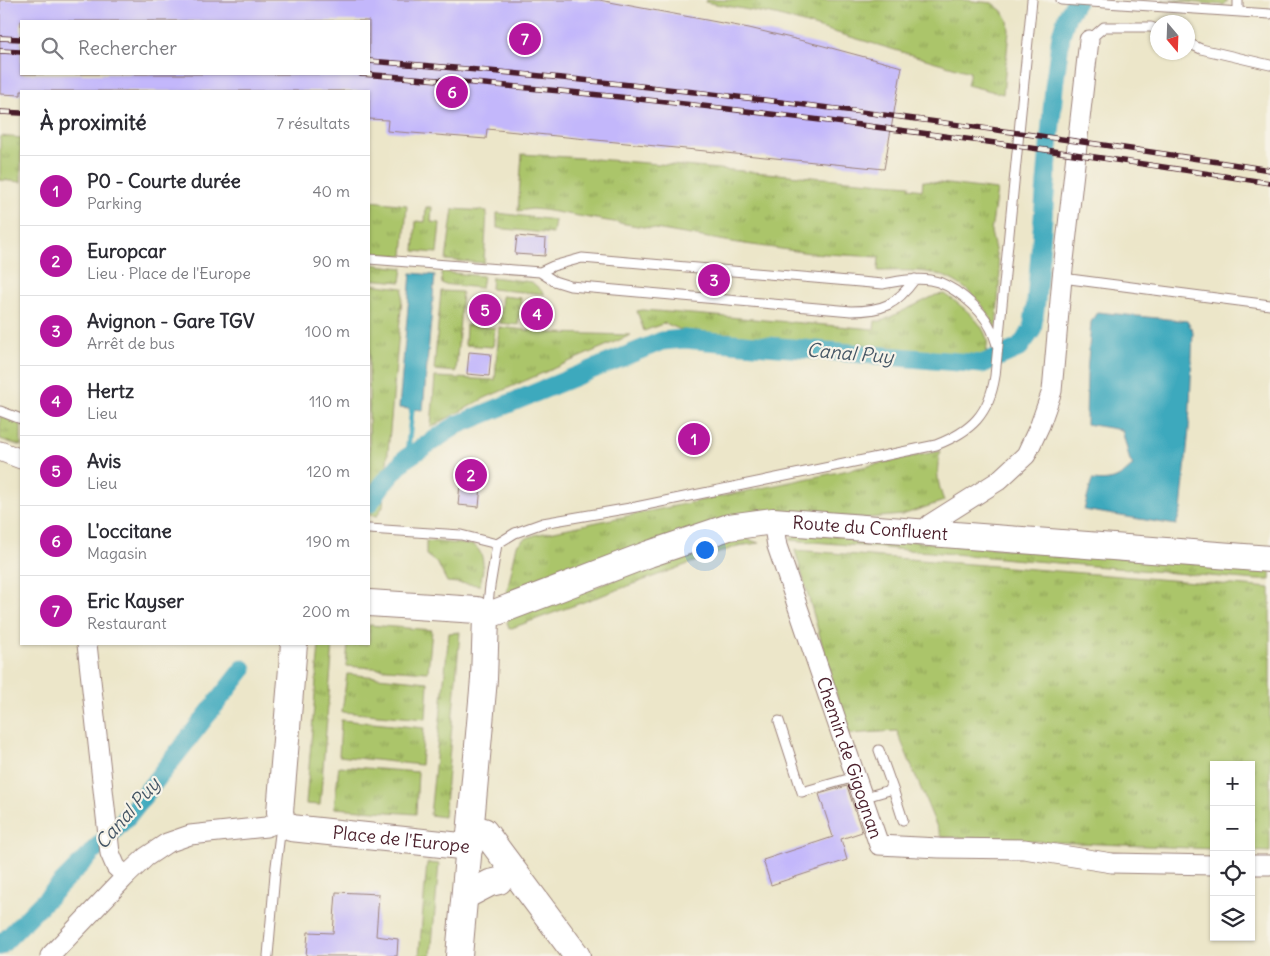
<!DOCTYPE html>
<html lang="fr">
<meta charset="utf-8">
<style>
:root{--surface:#fff;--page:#f2f2f3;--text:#2b2b33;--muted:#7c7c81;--line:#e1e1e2;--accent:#b5179e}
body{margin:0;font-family:Delius,sans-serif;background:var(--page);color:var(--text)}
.controls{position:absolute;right:15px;bottom:15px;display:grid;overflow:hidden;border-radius:0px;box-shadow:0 1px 4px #0004}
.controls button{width:45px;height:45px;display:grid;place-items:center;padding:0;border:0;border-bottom:1px solid var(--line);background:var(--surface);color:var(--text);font:25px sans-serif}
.compass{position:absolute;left:1150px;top:15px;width:45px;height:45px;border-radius:50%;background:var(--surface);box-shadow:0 1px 4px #0004;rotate:161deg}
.you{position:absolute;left:704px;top:549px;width:18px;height:18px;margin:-12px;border:4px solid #fff;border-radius:50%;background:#1a73e8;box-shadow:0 0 0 8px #1a73e833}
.badge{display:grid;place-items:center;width:32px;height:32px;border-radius:50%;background:var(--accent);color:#fff;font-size:16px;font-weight:700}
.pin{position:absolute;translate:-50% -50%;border:2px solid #fff;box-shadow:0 1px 5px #0006}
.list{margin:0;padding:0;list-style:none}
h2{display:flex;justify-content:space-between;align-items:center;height:65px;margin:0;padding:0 20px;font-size:21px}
h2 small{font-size:16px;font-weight:400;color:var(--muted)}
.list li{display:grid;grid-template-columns:32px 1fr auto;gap:15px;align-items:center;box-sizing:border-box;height:70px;padding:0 20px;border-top:1px solid var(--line)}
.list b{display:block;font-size:19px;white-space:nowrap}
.list p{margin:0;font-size:16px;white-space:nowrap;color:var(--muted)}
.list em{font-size:16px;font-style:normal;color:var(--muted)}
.icon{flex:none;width:28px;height:28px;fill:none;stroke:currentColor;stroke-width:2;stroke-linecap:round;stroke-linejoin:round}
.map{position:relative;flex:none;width:1270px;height:956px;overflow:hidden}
.search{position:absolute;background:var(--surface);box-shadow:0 1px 4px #0004;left:20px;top:20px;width:350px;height:55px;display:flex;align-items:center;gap:12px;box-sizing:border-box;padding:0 18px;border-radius:0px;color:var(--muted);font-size:19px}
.panel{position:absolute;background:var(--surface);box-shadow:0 1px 4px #0004;left:20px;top:90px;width:350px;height:555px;border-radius:0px}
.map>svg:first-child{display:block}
</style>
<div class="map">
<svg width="1270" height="956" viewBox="0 0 1270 956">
<defs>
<pattern id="grass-tufts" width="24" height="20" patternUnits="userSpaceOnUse" patternTransform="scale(1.25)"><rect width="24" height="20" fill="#abc56a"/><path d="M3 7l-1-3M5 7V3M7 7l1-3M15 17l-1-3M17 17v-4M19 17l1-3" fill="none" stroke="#8d9f57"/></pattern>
</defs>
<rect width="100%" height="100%" fill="#f7f3e8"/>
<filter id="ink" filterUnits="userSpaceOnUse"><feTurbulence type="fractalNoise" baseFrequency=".02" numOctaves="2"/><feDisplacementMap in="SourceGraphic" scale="10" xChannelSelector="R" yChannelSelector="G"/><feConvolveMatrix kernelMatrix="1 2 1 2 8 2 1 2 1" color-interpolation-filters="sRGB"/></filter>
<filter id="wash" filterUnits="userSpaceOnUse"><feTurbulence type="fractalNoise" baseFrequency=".0096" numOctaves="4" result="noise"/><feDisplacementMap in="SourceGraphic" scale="20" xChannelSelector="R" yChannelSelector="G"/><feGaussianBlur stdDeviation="1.12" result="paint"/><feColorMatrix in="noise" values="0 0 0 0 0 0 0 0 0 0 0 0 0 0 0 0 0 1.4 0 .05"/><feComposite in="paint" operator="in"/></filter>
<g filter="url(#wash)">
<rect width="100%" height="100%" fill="#ece6c9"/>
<path fill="url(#grass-tufts)" stroke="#7a724a" d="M706,0H965L992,3L1002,11L1008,20L1009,31L1003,94L967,85L970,72L776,15L705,2Z
M1162,0H1228L1224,5Z
M0,136L21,138V182L0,180Z
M522,154C651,162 780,175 910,185L909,188L922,190L923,181L997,190L991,232L1000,272L996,331C988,306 965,283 940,275C922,269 898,271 878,271L879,257L810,253L738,243L543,210L532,209L518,211Z
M372,201L407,205L403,256L369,253Z
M426,207H432L431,222L440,223L437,253L414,251L416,221L425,222Z
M453,209L487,211L484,263L446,260Z
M497,213L555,220L553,234L497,228Z
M369,264L403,268L401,282L369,279Z
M441,272L483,276L481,288L442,284Z
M492,277L532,282L545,294L491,289Z
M369,284L403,288L383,506L377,516L369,515Z
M441,291L462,292L456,372L434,370Z
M945,294C959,304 983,321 987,340C988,345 986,351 986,356L681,330L665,323L644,331L637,311L643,310L874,329L875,321H882L936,295Z
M502,296L521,298L518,325L500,323Z
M466,325L495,328L493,347L465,345Z
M499,327L552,333L631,335L485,398L431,427L435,377L495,380Z
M0,416L21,425V446L0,439Z
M940,451C936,471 937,482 944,501L902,515L868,518L779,512L506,596L517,545L524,539L535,535Z
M802,533L1270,569V580H1256L790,540L794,536Z
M738,536L759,543L738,546L509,629L507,622L511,617Z
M426,541L474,545C487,556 483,570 480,585L447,582L438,564L426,555Z
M795,550L1270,588V852L1251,851V765H1214V849L941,837L897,731L848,734Z
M369,625L432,630L428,672L346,666L348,644H369Z
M460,632L444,817L430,815L449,633Z
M319,644H333L320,805L306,804Z
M347,674L428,682L426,719L342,712Z
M341,720L424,728L421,765L339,756Z
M339,766L418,772L416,814L334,808Z
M427,863L439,864L431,956H419Z"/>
<path fill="#3da9bd" stroke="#446474" d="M411,273L435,275L423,410L399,408Z
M1097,312L1187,321L1193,331L1189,429L1181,510L1176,525L1084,510L1092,480C1112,482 1119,479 1133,465L1130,461L1122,430L1086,424L1087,373L1091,322Z"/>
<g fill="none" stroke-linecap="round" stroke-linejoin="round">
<path stroke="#3da9bd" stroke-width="5.5" d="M407,457L412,409"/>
<path stroke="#3da9bd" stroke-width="19" d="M369,504L382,485L405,459L457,425L662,341L684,339L982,364L1019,348L1032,330L1036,302L1054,87L1061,35L1067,16L1077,0
M0,946L128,816L243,669"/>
</g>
<g id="blocks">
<path fill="#c3b7fb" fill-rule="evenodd" d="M0,0H599L749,28L820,45L902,67L884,169L487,129L486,139L387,131L388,120L369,119V91H21V95L0,94ZM21,21H369V74H21Z
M517,236L546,239L545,256L515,254Z
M475,298L496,300L495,322L473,320Z
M527,302L548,304L547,326L525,324Z
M469,352L491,354L489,376L467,374Z
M462,463L483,465L479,507L458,505Z
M847,786L862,832L841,839L847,860L771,885L763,860L833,837L819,794Z
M336,892L379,894L376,936L398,939L397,956H306L308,932L333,933Z"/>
</g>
</g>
<g filter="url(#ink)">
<use href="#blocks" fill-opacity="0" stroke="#9b827a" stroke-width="1"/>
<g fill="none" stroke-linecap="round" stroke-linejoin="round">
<defs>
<path id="lane" d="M1061,0L1270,14
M1238,11V0
M1089,40L1104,27H1151L1158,30
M1188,43L1201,49L1270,65
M369,259L540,272L554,281L570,286L851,311C883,311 896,305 915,279
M540,272L553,266L582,258L883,284C899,281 914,278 930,280C951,283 981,308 990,327C993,332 995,339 997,345
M1062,278L1270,305
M0,411L21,419
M369,529L461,535L497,544
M487,612L490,586L497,544L515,533L543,523L636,507L936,445C972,431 989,414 995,376L1032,0
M779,721L802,792L855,777
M893,789L903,820
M862,798L893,789L879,750
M268,956L275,874L281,826"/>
<g id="street">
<path d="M0,451L21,459"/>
<path id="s1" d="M773,521L777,546L879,845L939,848L1024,849L1112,863L1214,865"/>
<path d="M922,533L930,524L998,481L1026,455L1040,425L1052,391L1062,278L1089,40"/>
<path d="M87,644L110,853L116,867L126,876"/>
<path d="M1251,865H1270"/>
<path d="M50,956L126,876L146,857L167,843L190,835L266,827L282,821"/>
</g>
<g id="secondary">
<path d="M369,603L477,610L486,617L484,679L459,956"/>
<path id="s2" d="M497,612L649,554L729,527L773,521L1270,559"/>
<path id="s3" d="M294,644L280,812L282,821L291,828L470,847"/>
<path d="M472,829L484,831L577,956"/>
<path d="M465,896L490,883L499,881"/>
</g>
</defs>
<use href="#lane" stroke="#9b827a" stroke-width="11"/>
<use href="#street" stroke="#9b827a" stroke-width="21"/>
<use href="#secondary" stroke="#9b827a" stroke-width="28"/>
<use href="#lane" stroke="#fff" stroke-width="9"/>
<use href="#street" stroke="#fff" stroke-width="19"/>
<use href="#secondary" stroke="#fff" stroke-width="26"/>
<defs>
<path id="rail" d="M0,38L21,39
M0,51L21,52
M369,61C671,84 971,124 1270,170
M361,74C665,96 968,137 1270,183
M0,112L21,113"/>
</defs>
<use href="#rail" stroke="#4a1f2b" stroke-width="5.5"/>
<use href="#rail" stroke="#f7f3e8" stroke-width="4" stroke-dasharray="11" stroke-linecap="butt"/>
</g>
</g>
<g text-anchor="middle" stroke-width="4.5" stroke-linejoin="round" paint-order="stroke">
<g font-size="18" fill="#4a1f2b" stroke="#f7f3e8">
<text dy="6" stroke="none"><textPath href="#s2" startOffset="389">Route du Confluent</textPath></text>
<text dy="6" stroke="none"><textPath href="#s1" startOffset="249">Chemin de Gigognan</textPath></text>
<text dy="6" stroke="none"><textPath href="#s3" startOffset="300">Place de l'Europe</textPath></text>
</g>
<g font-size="19" font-style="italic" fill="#455665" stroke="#f7f3e8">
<text transform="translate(850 353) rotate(5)" y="7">Canal Puy</text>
<text transform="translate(127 813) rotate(-49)" y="7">Canal Puy</text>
</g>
</g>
</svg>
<div class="controls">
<button>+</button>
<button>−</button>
<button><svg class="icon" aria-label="locate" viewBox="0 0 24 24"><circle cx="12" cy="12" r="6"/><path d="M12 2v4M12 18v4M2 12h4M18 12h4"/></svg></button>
<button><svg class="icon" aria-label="layers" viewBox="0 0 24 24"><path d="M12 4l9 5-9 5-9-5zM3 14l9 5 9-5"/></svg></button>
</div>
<svg class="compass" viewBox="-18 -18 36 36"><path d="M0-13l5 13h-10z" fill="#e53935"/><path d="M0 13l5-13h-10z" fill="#7c7c81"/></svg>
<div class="you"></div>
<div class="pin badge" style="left:694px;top:439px">1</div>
<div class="pin badge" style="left:471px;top:475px">2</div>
<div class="pin badge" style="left:714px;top:280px">3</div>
<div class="pin badge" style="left:537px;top:314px">4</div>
<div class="pin badge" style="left:485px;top:310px">5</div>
<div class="pin badge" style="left:452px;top:92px">6</div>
<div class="pin badge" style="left:525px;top:39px">7</div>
<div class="search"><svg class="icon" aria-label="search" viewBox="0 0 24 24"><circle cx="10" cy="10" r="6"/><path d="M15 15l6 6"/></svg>Rechercher</div>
<section class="panel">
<h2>À proximité<small>7 résultats</small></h2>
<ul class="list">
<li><span class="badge">1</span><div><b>P0 - Courte durée</b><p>Parking</p></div><em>40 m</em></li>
<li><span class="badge">2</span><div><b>Europcar</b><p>Lieu · Place de l'Europe</p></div><em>90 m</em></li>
<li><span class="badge">3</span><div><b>Avignon - Gare TGV</b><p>Arrêt de bus</p></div><em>100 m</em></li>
<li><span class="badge">4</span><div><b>Hertz</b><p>Lieu</p></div><em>110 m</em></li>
<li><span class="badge">5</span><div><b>Avis</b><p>Lieu</p></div><em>120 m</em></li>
<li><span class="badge">6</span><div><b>L'occitane</b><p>Magasin</p></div><em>190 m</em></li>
<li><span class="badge">7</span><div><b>Eric Kayser</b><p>Restaurant</p></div><em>200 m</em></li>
</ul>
</section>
</div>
